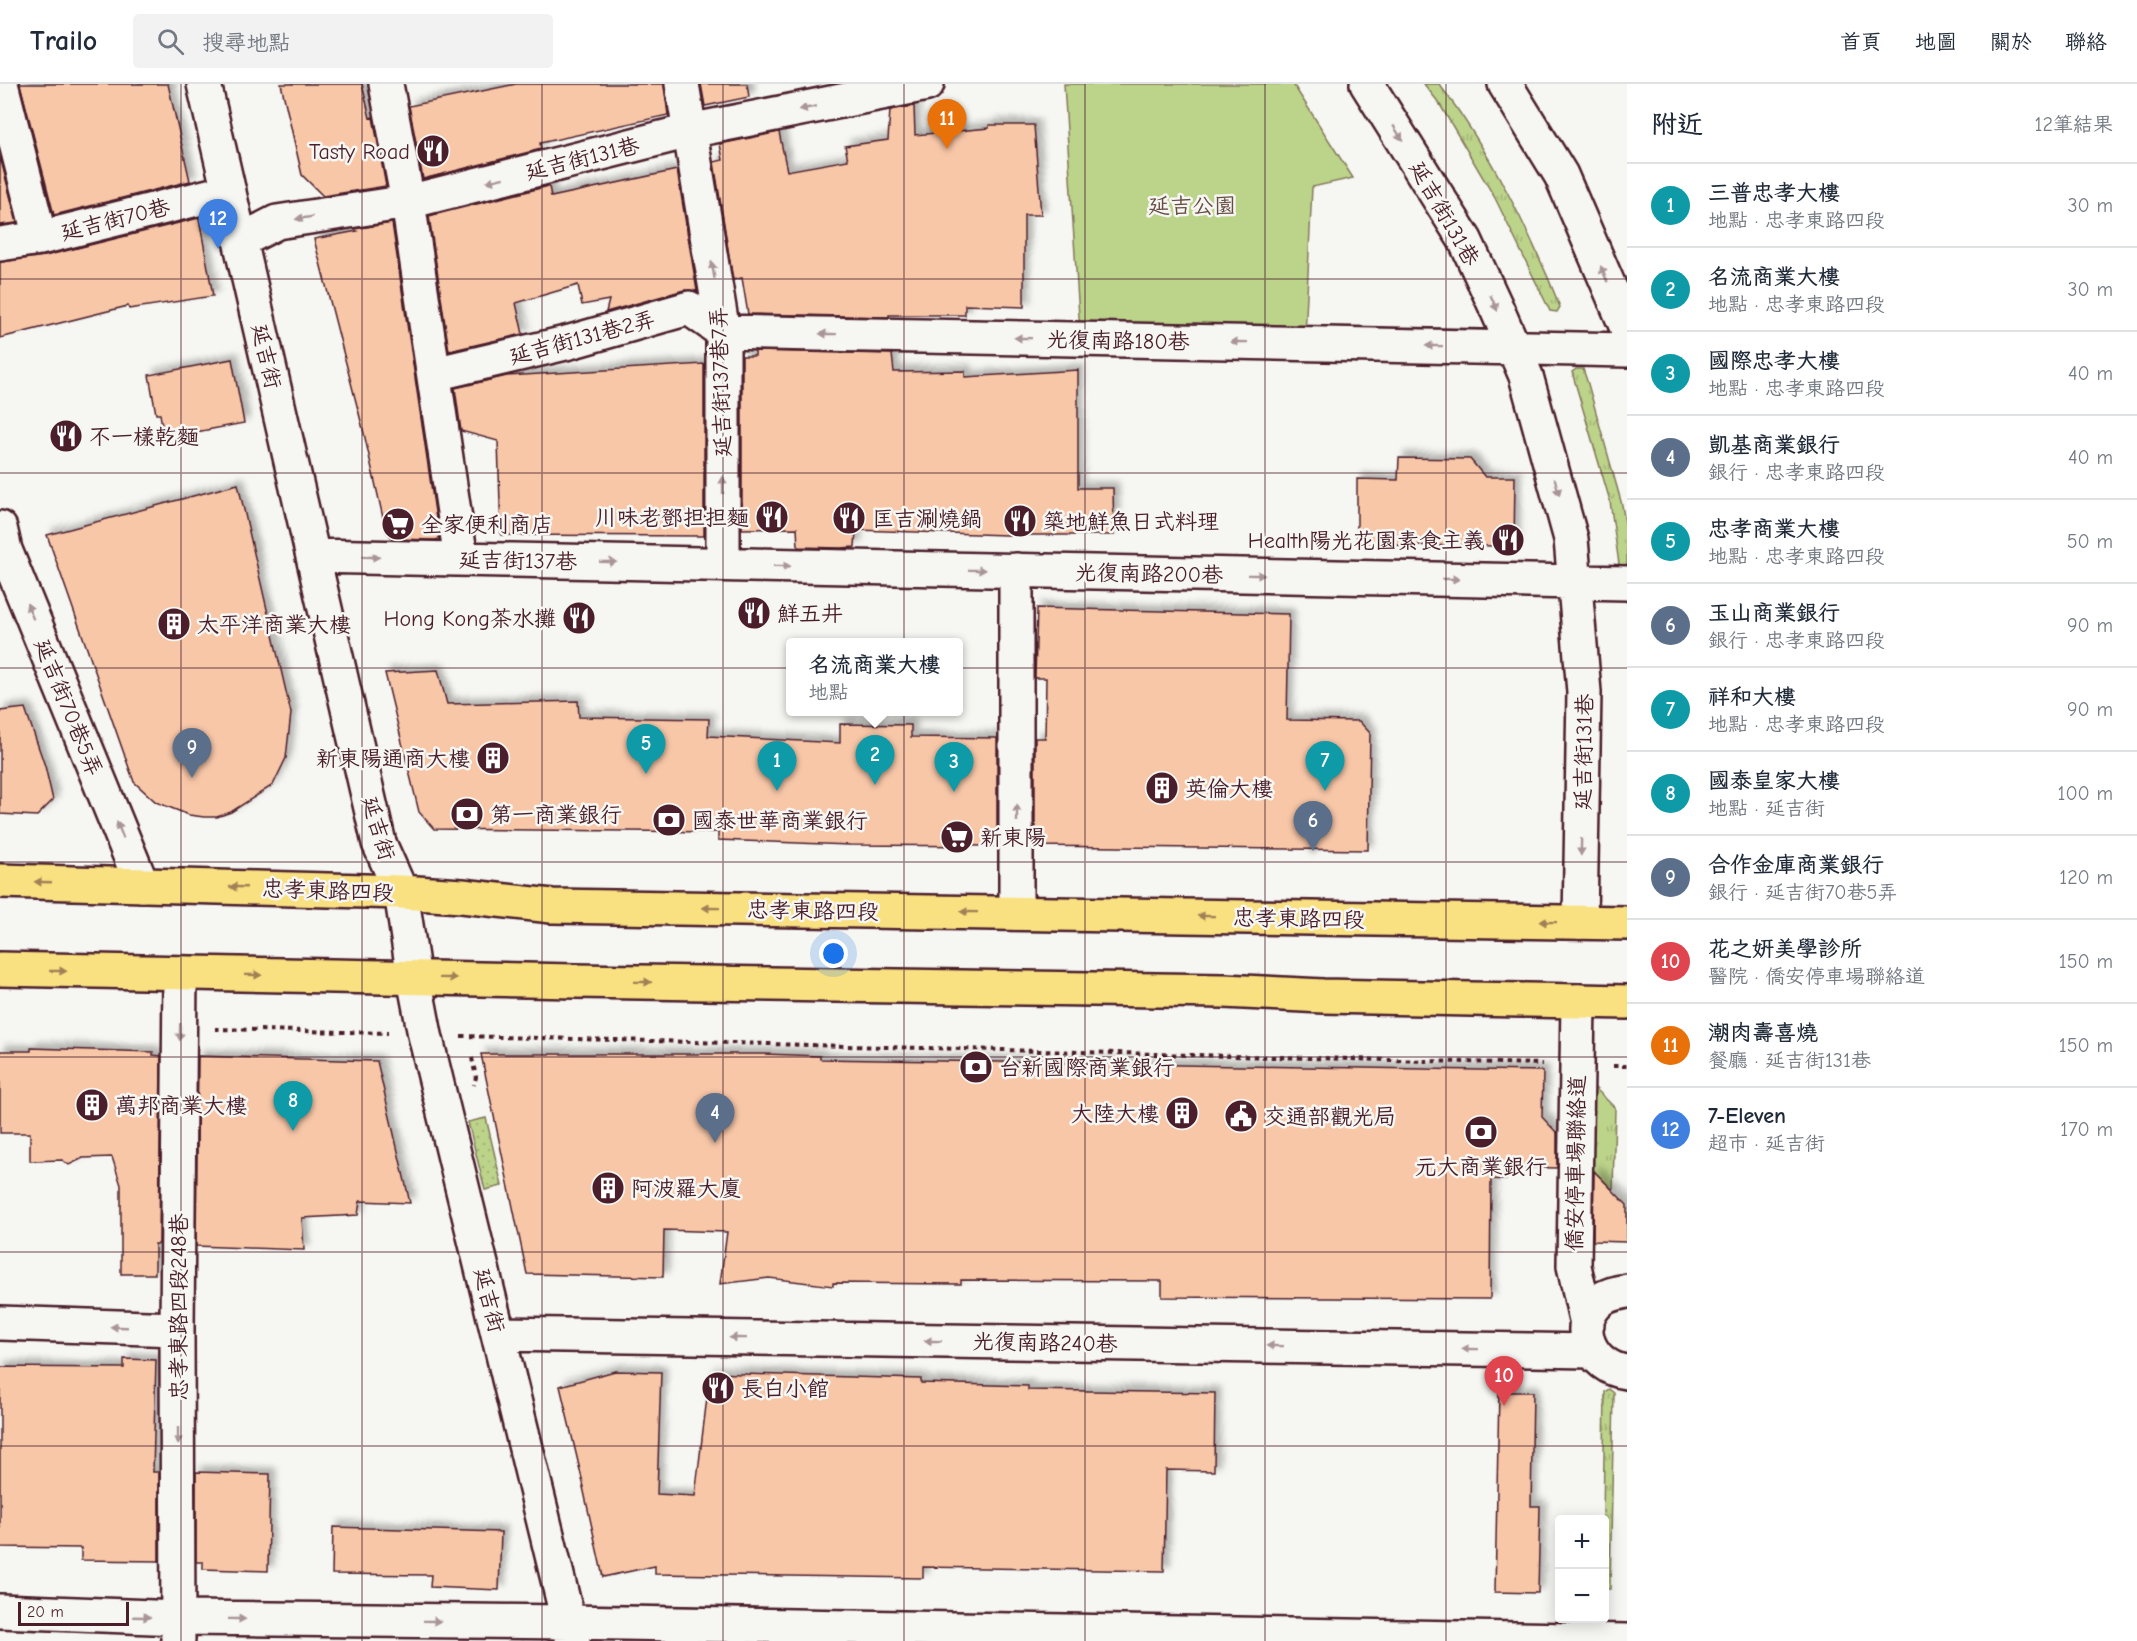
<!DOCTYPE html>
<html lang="zh-TW">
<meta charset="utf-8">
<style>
:root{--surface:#fff;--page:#f2f2f3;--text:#1f2937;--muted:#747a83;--line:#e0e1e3;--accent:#4a1f2b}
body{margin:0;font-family:"Comic Neue","LXGW WenKai TC",sans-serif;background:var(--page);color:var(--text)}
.controls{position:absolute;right:18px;bottom:18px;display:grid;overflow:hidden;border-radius:6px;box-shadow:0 3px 15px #0003}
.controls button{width:54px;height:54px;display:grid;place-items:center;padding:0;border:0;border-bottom:2px solid var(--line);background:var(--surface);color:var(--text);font:30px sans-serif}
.scale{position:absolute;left:18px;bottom:15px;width:111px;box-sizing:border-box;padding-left:6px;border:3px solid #4a1f2b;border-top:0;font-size:16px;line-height:21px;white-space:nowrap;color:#4a1f2b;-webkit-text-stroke:4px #f6f6f2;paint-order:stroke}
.you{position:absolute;left:834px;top:870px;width:21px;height:21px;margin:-15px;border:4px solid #fff;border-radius:50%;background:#1a73e8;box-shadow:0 0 0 9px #1a73e833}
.badge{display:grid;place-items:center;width:39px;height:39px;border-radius:50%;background:var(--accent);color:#fff;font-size:20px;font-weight:700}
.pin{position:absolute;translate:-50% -50px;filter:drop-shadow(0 2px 3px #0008)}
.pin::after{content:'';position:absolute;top:32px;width:21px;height:18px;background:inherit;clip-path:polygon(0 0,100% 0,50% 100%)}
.popup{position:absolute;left:786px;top:554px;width:177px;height:78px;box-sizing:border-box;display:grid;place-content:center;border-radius:6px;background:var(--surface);filter:drop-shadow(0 2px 4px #0005);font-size:20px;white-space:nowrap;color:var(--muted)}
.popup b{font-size:22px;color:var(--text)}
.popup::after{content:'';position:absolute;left:50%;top:100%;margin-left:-12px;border:12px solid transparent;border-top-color:var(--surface)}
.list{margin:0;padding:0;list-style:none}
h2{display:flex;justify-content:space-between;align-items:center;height:78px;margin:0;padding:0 24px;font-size:26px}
h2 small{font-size:20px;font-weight:400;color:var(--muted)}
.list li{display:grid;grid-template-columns:39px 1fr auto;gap:18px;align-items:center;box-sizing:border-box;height:84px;padding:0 24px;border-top:2px solid var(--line)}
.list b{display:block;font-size:22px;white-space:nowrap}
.list p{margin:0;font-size:20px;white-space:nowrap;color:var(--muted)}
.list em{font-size:20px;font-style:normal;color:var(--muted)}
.icon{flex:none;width:33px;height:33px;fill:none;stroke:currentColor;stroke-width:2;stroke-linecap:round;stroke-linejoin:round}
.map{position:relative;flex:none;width:1627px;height:1557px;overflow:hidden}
header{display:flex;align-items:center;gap:36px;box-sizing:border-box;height:84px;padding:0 30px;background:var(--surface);border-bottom:2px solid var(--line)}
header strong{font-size:28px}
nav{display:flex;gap:33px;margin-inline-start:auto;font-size:21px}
.search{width:420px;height:54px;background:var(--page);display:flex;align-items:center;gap:15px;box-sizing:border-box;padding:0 21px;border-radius:6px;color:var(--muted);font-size:22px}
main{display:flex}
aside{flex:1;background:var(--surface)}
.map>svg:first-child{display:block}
</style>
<header>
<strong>Trailo</strong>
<div class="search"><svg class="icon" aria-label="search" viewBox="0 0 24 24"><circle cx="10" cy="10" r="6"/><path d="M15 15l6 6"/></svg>搜尋地點</div>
<nav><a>首頁</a><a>地圖</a><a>關於</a><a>聯絡</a></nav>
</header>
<main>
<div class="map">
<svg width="1627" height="1557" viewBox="0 0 1627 1557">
<defs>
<pattern id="grass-tufts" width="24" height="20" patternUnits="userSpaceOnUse" patternTransform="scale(1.5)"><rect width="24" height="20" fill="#bcd38a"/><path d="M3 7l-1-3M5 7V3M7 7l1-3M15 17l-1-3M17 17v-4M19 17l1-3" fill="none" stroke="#a3b577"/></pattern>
<pattern id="garden-dots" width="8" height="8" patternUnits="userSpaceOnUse" patternTransform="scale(1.5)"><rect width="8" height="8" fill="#bcd38a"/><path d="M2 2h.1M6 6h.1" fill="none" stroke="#a3b577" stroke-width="1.8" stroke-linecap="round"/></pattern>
<filter id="shadow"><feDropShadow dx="5.5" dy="-5.5" stdDeviation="3" flood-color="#0004"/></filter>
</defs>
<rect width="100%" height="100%" fill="#f6f6f2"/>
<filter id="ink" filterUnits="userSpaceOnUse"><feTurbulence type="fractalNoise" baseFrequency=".0167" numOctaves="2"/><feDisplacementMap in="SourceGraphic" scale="12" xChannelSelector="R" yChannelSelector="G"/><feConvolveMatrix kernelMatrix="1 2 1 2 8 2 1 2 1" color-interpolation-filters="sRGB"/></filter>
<g filter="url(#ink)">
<path fill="url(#grass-tufts)" stroke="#83795a" stroke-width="1.5" d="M1424,0H1439C1487,62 1531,149 1560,223L1557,228L1550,227L1495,114L1439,19Z
M1576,285H1583L1588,300L1622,421L1627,450V489L1620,487L1610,417L1572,288Z
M1594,1003L1615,1024L1613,1106L1593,1086Z
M1609,1305L1614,1309L1610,1505H1605L1604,1436L1603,1435L1605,1308Z"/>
<path fill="#bcd38a" stroke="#83795a" stroke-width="1.5" d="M1064,0H1293L1353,94L1312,103L1305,254L1080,248Z"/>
<path fill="url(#garden-dots)" stroke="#83795a" stroke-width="1.5" d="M486,1034L502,1102L485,1106L468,1038Z"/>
<path fill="#f8c7a8" stroke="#4a1f2b" stroke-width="1.5" filter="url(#shadow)" d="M20,0H168L190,97L54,131Z
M281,0H362L370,34L373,33L386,102L323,112L302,91Z
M516,0H664L668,31L540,59L541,65L423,95L409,22Z
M701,0H747L749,13L705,22Z
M914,22L915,51L989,44V41H1034L1041,131H1024V223L965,221V231H889V233L748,230L742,194L733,196L714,78L723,76L720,60L779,48L787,87L848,76L845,62L888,56L890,26Z
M0,72L17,139L0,141Z
M677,86L697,207L684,206L606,228L609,216L582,221L578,201L516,219L523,250L449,267L429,132L549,102L551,113Z
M199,134L213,212L129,225L128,222L0,254V178L45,172Z
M392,139L439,455L435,456L393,455L386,447L363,345L314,155L357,147L354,145Z
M755,267L892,270L894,288L965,287V293L1078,286V404H1113L1114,451H1007L856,446L855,463L841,464L798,463L797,444L742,445V272H755Z
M232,275L244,339L164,354L160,330H156L149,291Z
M704,280V452L501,451L498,357L461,347L455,304L507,292Z
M1399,374L1470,375L1485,393H1515L1514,462L1357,461V395L1398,396Z
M238,400L291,629L286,674L273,701L231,728L217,733H204L189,731L156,718L134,698L47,451Z
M1037,524L1289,530L1287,636L1359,637L1370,649L1368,766L1035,762V654H1045L1046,594H1035Z
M438,586L447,620L578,617L579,633L709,635L708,652L840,659V640L911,641V653L997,654V762L850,761L718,756V748L434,745L419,728L385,589Z
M25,624L45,682L53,716L37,732L0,730V627Z
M31,964L153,968V971L161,972L159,1160H155V1190H121V1101L112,1073L83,1074L69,1081L62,1076L30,1077V1049H0V967H31Z
M481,970H764L820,972V975L1543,987L1542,1033L1557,1049V1084L1506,1083V1096L1491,1095L1490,1215L1162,1213V1197L961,1196V1200L833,1199V1202L769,1194L720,1200L727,1148L664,1146L663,1193L527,1190Z
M198,972L377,977L410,1119L360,1117L358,1131L302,1134L304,1166L196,1162Z
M1594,1087L1627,1121V1158L1593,1157Z
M124,1275L156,1276L153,1388H159V1477L81,1476V1464L0,1463V1283L124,1284Z
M615,1287L661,1288L657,1410L695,1412L710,1289L921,1295V1299L1028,1302V1306L1215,1309L1214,1387L1166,1386L1164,1487L923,1483V1494L655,1490V1482L603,1493L583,1403H584L560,1302Z
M1499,1308H1533L1531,1422H1540L1538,1509L1495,1508Z
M196,1388L270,1390L268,1487L203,1485V1478H196Z
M333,1443L501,1448L499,1506L430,1503L431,1491L332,1490Z"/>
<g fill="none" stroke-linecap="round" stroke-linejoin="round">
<defs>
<path id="minor" d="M1,0L40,154
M204,0L379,759L401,808L414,894L425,951L573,1557
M386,0L408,118L461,475
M682,0L723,248V480
M1367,0L1465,156L1496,223L1526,292L1571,455L1584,608L1580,838
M1505,0L1561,91L1627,244
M240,157L277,138L408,118L689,47L927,0
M0,160L40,154L229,107
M434,290L570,258L689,224L723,248L1627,266
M0,444L5,466L142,801
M313,472L1627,499
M1016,486V829
M1578,917L1574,1182L1587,1240
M1627,1207C1618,1209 1608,1210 1601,1216C1570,1241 1591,1284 1627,1288
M0,1239L177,1245
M498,1250L1591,1267
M0,1527L178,1534L569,1538L1627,1557
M178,1556L177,1245L180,889"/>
<path id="major" d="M0,797L401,808L462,812L552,822L1627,839
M0,885L575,897L1224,907L1323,912L1627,918"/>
</defs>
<use href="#minor" stroke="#4a1f2b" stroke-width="38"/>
<use href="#major" stroke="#4a1f2b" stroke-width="38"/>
<path stroke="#4a1f2b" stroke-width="4" stroke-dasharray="4.5 4.5" stroke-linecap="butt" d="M215,945L388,949
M461,952L1542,980
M472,974L476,993L474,1001
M1613,982H1627"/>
<use href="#minor" stroke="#f6f6f2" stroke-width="33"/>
<use href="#major" stroke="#f9e181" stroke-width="33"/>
</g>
<defs><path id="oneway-solid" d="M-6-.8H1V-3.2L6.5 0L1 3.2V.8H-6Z" transform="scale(1.5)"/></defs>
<g fill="#a99598">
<use href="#oneway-solid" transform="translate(808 24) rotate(169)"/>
<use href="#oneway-solid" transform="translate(1398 49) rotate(58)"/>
<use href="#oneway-solid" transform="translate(495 96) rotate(166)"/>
<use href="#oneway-solid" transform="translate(304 134) rotate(171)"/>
<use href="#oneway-solid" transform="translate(713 186) rotate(-100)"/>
<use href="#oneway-solid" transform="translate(1604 190) rotate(-113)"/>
<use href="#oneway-solid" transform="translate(1494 219) rotate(66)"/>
<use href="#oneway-solid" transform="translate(828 250) rotate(-179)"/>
<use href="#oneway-solid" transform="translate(1023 254) rotate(-179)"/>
<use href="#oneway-solid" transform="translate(1239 258) rotate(-179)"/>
<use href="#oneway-solid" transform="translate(1434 262) rotate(-179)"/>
<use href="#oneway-solid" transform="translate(723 401) rotate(-90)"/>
<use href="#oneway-solid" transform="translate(1557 403) rotate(75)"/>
<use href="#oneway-solid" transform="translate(371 473) rotate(1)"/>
<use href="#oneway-solid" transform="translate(608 478) rotate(1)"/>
<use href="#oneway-solid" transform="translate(782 482) rotate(1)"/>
<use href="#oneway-solid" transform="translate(977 486) rotate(1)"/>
<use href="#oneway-solid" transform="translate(1256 491) rotate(1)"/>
<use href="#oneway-solid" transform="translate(1451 495) rotate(1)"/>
<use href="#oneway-solid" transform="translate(30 527) rotate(-112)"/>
<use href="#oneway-solid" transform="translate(1017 729) rotate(-90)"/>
<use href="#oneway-solid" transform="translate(120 746) rotate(-112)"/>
<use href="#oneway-solid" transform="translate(1581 763) rotate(91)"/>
<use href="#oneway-solid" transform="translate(180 948) rotate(91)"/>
<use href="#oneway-solid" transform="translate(119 1243) rotate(-178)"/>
<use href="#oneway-solid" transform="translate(738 1254) rotate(-179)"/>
<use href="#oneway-solid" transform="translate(933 1257) rotate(-179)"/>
<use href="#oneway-solid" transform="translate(1275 1262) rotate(-179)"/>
<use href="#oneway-solid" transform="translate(1470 1265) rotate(-179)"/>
<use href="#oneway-solid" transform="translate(178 1352) rotate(90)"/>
<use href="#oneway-solid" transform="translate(142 1533) rotate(2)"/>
<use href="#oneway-solid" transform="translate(237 1535) rotate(1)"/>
<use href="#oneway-solid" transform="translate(432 1537) rotate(1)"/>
</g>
<g fill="#a28056">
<use href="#oneway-solid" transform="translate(43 798) rotate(-178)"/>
<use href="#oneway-solid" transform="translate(238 803) rotate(-178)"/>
<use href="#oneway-solid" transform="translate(711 824) rotate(-179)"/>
<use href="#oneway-solid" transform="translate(969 828) rotate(-179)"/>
<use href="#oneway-solid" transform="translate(1206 832) rotate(-179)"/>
<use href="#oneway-solid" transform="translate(1548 838) rotate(-179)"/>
<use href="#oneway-solid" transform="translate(58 887) rotate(1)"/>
<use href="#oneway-solid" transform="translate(253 891) rotate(1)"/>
<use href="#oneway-solid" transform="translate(448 894) rotate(1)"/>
<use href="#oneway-solid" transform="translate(643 898) rotate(1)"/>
</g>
</g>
<path fill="none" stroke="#4a1f2b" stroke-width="1.5" stroke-opacity="0.55" d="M181,0V1557M362,0V1557M542,0V1557M723,0V1557M904,0V1557M1085,0V1557M1265,0V1557M1446,0V1557M0,195H1627M0,389H1627M0,584H1627M0,778H1627M0,973H1627M0,1168H1627M0,1362H1627"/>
<defs>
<symbol id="restaurant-disc" viewBox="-11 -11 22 22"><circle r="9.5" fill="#4a1f2b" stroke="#f6f6f2"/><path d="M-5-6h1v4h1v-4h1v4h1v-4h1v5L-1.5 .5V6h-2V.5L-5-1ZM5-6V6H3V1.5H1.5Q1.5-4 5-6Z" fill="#fff"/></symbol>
<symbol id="supermarket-disc" viewBox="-11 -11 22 22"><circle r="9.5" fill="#4a1f2b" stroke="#f6f6f2"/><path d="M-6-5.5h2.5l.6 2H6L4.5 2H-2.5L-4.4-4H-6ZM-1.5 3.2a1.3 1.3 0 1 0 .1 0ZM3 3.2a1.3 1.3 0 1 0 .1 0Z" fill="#fff"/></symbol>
<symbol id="building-disc" viewBox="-11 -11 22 22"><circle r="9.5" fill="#4a1f2b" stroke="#f6f6f2"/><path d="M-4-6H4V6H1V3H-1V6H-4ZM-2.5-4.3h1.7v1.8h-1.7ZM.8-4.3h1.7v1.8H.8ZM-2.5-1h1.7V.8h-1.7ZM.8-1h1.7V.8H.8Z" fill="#fff"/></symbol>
<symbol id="bank-disc" viewBox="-11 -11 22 22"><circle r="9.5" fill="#4a1f2b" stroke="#f6f6f2"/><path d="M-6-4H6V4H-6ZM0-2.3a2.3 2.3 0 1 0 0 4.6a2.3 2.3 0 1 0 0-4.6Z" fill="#fff"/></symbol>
<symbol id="civic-disc" viewBox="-11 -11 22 22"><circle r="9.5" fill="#4a1f2b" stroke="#f6f6f2"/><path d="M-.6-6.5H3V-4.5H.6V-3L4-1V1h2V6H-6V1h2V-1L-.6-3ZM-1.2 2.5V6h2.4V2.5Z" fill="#fff"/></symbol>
</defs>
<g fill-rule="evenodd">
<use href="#restaurant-disc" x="414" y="48" width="38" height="38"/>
<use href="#restaurant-disc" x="47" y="333" width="38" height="38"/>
<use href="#restaurant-disc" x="753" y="414" width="38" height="38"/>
<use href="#restaurant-disc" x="830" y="415" width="38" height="38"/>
<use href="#restaurant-disc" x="1001" y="418" width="38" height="38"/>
<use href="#supermarket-disc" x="379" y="421" width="38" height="38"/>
<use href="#restaurant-disc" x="1489" y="437" width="38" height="38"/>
<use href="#restaurant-disc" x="735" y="510" width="38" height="38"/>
<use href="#restaurant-disc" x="560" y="515" width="38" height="38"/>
<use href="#building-disc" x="155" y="521" width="38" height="38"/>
<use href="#building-disc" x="474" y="655" width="38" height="38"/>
<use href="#building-disc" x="1143" y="685" width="38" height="38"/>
<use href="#bank-disc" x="448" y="711" width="38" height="38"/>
<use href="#bank-disc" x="650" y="717" width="38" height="38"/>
<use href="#supermarket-disc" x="938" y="734" width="38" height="38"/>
<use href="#bank-disc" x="957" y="964" width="38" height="38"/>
<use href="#building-disc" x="73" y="1002" width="38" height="38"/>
<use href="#building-disc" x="1163" y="1010" width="38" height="38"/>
<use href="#civic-disc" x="1222" y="1013" width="38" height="38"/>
<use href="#bank-disc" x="1462" y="1029" width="38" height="38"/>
<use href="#building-disc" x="589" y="1085" width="38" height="38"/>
<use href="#restaurant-disc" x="699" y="1285" width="38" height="38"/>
</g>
<g text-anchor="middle" stroke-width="5" stroke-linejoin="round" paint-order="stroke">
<g font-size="22" fill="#4a1f2b" stroke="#f6f6f2" text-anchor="start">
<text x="410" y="75" text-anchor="end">Tasty Road</text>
<text x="89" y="360">不一樣乾麵</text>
<text x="749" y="441" text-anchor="end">川味老鄧担担麵</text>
<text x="872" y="442">匡吉涮燒鍋</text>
<text x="1043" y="445">築地鮮魚日式料理</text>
<text x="421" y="448">全家便利商店</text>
<text x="1485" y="464" text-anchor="end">Health陽光花園素食主義</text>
<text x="777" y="537">鮮五井</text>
<text x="556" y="542" text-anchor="end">Hong Kong茶水攤</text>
<text x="197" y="548">太平洋商業大樓</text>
<text x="470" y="682" text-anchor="end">新東陽通商大樓</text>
<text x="1185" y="712">英倫大樓</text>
<text x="490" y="738">第一商業銀行</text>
<text x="692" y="744">國泰世華商業銀行</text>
<text x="980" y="761">新東陽</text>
<text x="999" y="991">台新國際商業銀行</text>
<text x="115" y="1029">萬邦商業大樓</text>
<text x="1159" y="1037" text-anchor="end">大陸大樓</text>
<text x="1264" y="1040">交通部觀光局</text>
<text x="1481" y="1090" text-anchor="middle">元大商業銀行</text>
<text x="631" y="1112">阿波羅大廈</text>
<text x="741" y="1312">長白小館</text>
</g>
<g font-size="22" fill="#4a1f2b" stroke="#f6f6f2">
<text transform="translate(582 74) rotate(-14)" y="8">延吉街131巷</text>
<text transform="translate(1445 129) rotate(60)" y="8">延吉街131巷</text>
<text transform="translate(115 135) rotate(-14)" y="8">延吉街70巷</text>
<text transform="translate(582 253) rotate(-15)" y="8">延吉街131巷2弄</text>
<text transform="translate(1118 256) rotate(1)" y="8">光復南路180巷</text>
<text transform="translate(267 272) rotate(77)" y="8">延吉街</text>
<text transform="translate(720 298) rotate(-92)" y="8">延吉街137巷7弄</text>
<text transform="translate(518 476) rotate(1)" y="8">延吉街137巷</text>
<text transform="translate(1149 489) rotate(1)" y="8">光復南路200巷</text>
<text transform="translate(69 623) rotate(68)" y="8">延吉街70巷5弄</text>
<text transform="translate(1583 668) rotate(-89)" y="8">延吉街131巷</text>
<text transform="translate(379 744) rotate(73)" y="8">延吉街</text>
<text transform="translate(328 806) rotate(2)" y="8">忠孝東路四段</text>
<text transform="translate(813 826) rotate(1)" y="8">忠孝東路四段</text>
<text transform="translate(1299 834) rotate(1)" y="8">忠孝東路四段</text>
<text transform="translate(1575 1079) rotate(-89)" y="8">僑安停車場聯絡道</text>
<text transform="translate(490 1216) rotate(76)" y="8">延吉街</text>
<text transform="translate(178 1223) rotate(-90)" y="8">忠孝東路四段248巷</text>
<text transform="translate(1045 1258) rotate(1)" y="8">光復南路240巷</text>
</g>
<g font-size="22" fill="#664c43" stroke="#f6f6f2">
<text x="1192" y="129">延吉公園</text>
</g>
</g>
</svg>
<div class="controls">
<button>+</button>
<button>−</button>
</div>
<div class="scale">20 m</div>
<div class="you"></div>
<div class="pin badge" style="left:777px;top:707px;background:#0f9aa8">1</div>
<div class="pin badge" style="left:875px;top:701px;background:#0f9aa8">2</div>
<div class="popup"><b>名流商業大樓</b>地點</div>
<div class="pin badge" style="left:954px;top:708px;background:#0f9aa8">3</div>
<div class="pin badge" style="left:715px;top:1059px;background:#5c6f8a">4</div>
<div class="pin badge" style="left:646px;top:690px;background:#0f9aa8">5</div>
<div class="pin badge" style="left:1313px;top:767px;background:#5c6f8a">6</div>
<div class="pin badge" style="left:1325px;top:707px;background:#0f9aa8">7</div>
<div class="pin badge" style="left:293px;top:1047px;background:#0f9aa8">8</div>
<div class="pin badge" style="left:192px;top:694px;background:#5c6f8a">9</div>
<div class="pin badge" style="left:1504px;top:1322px;background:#e0444e">10</div>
<div class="pin badge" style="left:947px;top:65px;background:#e8710a">11</div>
<div class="pin badge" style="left:218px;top:165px;background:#3f7fe0">12</div>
</div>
<aside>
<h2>附近<small>12筆結果</small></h2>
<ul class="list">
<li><span class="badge" style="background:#0f9aa8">1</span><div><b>三普忠孝大樓</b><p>地點 · 忠孝東路四段</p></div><em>30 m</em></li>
<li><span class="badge" style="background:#0f9aa8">2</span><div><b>名流商業大樓</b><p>地點 · 忠孝東路四段</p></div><em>30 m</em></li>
<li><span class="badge" style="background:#0f9aa8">3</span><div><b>國際忠孝大樓</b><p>地點 · 忠孝東路四段</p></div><em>40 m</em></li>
<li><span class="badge" style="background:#5c6f8a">4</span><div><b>凱基商業銀行</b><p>銀行 · 忠孝東路四段</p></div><em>40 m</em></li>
<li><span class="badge" style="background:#0f9aa8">5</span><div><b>忠孝商業大樓</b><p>地點 · 忠孝東路四段</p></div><em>50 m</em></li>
<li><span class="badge" style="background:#5c6f8a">6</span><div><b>玉山商業銀行</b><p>銀行 · 忠孝東路四段</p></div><em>90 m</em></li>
<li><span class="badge" style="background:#0f9aa8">7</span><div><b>祥和大樓</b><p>地點 · 忠孝東路四段</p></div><em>90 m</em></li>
<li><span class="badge" style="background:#0f9aa8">8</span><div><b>國泰皇家大樓</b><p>地點 · 延吉街</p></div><em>100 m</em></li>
<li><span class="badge" style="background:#5c6f8a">9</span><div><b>合作金庫商業銀行</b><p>銀行 · 延吉街70巷5弄</p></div><em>120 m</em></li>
<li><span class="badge" style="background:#e0444e">10</span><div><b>花之妍美學診所</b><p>醫院 · 僑安停車場聯絡道</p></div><em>150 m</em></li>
<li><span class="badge" style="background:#e8710a">11</span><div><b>潮肉壽喜燒</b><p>餐廳 · 延吉街131巷</p></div><em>150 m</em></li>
<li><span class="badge" style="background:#3f7fe0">12</span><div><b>7-Eleven</b><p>超市 · 延吉街</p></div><em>170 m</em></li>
</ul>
</aside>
</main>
